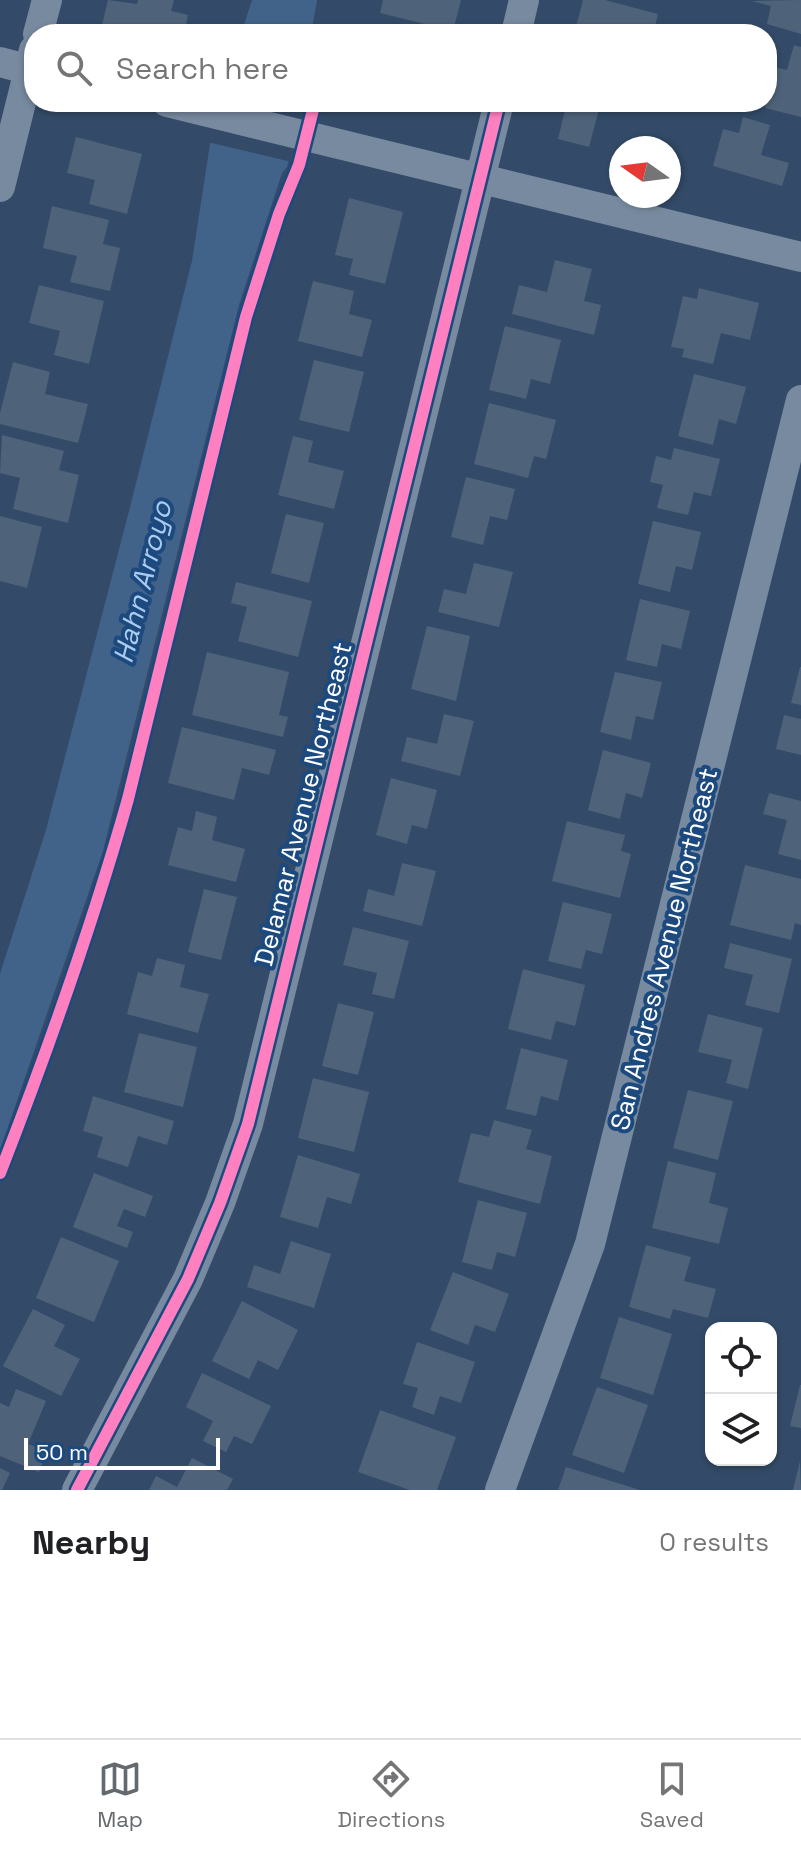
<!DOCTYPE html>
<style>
:root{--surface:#fff;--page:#f2f2f2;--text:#202124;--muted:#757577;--line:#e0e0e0;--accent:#64696f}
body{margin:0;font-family:"Space Grotesk",sans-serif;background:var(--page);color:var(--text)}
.controls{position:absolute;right:24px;bottom:24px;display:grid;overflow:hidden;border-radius:16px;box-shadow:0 2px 6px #0004}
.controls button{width:72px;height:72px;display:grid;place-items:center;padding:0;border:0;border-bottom:2px solid var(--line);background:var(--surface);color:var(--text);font:40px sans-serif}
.compass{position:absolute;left:609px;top:136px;width:72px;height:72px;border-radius:50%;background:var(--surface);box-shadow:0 2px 6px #0004;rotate:284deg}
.scale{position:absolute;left:24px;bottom:20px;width:196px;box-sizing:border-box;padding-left:8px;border:4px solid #fff;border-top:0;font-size:22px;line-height:28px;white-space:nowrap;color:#fff;-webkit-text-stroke:6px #1d4a7e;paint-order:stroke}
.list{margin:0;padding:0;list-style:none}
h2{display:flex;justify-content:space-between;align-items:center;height:104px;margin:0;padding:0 32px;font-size:34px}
h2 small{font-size:26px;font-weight:400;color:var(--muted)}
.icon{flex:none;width:44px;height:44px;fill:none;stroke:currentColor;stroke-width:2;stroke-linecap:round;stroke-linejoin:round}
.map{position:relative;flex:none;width:801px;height:1490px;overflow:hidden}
.search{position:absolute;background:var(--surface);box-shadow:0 2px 6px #0004;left:24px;right:24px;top:24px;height:88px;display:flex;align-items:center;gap:20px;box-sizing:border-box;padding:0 28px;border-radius:32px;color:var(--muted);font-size:30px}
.sheet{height:248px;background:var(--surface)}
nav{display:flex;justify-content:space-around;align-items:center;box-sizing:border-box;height:112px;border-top:2px solid var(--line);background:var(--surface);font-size:22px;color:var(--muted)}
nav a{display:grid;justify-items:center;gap:4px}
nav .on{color:var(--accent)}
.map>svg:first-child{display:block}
</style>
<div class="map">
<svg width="801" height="1490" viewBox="0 0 801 1490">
<rect width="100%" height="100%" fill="#334b68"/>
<path fill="#426389" d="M252,0H317L311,34H241Z
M220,102H304L287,167L282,173L239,305L103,851L0,1150V974L46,830L129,511L192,261L210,144Z"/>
<path fill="#334b68" d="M216,102H291L306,106L292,162L207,142Z"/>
<path fill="#4e637a" d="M108,0L137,4L138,0H174L171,11L188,15L184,34L100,33Z
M383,0H461L453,31L380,13Z
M583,0H605L658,14L653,34H574Z
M801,0V34L767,24L771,6L752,1Z
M372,26L399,33V34H370Z
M794,45L801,47V117L765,108L775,67L787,70Z
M567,102H601L589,147L558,139Z
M743,117L770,125L761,155L789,163L782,186L713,166L723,129L739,133Z
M76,137L142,154L127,214L89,204L95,180L67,173Z
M349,198L403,212L385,284L349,275L353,259L335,255Z
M52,206L109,220L103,244L120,248L110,291L70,282L77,256L43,248Z
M555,260L592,269L584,301L601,305L594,335L512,314L519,285L547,292Z
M313,281L354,291L349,314L372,320L362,357L298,341Z
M39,285L104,301L89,364L54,355L60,331L29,323Z
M699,288L759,303L750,340L721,333L713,364L682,357L684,349L671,347L683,296L697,299Z
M505,326L561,340L550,384L531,379L526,399L489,390Z
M314,360L364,372L349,432L299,420Z
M13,362L50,372L45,394L88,404L78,443L0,424V413Z
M694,374L746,387L736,424L719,419L713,445L678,436Z
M489,403L556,420L546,459L534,456L528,478L474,464Z
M2,435L64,451L59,470L79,475L68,523L13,509L20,478L0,473Z
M293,436L313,441L308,462L344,471L334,509L278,495Z
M674,448L720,459L711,496L694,492L688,515L657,508L663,485L650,482L656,456L671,460Z
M466,477L515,489L507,520L490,516L483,545L451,537Z
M286,514L324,523L309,583L271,573Z
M0,516L42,527L27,588L0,581Z
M653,521L701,532L692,570L676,566L670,592L638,584Z
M474,563L513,572L499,627L438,612L444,589L466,594Z
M236,582L312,601L298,657L238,641L247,607L231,603Z
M640,599L690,611L681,649L662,644L657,667L626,660Z
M427,626L470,636L456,701L411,689Z
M207,652L289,672L279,715L288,717L283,737L192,715Z
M800,667H801V705L791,703Z
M615,672L662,682L653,720L636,716L631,740L600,732Z
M444,714L474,721L460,776L401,761L407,737L437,744Z
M784,715L801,719V755L776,749Z
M182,727L276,750L269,775L242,768L234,800L168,783Z
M603,750L651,763L642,798L626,793L620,819L588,810Z
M391,778L437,790L427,829L412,825L407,844L376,835Z
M769,793L801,801V860L778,854L787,820L763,814Z
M196,811L217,817L212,840L245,849L236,882L168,865L178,827L192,831Z
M567,821L625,835L621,851L631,854L620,898L552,881Z
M402,863L436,871L422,926L363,911L368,889L394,896Z
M745,865L801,879V925L795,923L791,940L730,925Z
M204,889L237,897L221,960L188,952Z
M563,902L612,914L602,954L586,950L581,969L548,961Z
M353,927L409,941L394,999L372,994L377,973L343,965Z
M730,943L792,959L779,1013L745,1005L753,975L724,968Z
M157,958L185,965L180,987L209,994L198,1033L127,1014L138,972L152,976Z
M523,969L585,985L575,1026L556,1021L551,1040L508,1029Z
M338,1003L374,1012L358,1075L322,1066Z
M708,1014L763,1028L748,1089L726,1083L732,1060L698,1052Z
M139,1033L197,1047L183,1107L124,1092Z
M521,1048L568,1060L558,1101L541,1096L536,1116L506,1109Z
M313,1078L369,1092L354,1152L298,1138Z
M688,1090L733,1101L718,1160L673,1148Z
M93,1096L174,1121L167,1145L138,1136L128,1167L97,1157L103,1137L83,1131Z
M494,1120L532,1130L526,1149L552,1156L540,1204L458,1182L471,1133L489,1137Z
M298,1155L360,1174L351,1204L327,1197L318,1228L280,1217Z
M668,1161L716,1173L709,1203L728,1208L719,1244L652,1228Z
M94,1173L153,1196L145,1217L124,1209L117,1226L133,1232L127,1248L73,1227Z
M478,1200L527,1213L515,1257L497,1252L492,1270L462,1262Z
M61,1237L119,1261L94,1322L36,1298Z
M291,1241L331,1254L314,1308L247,1287L254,1265L280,1274Z
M646,1245L691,1257L684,1281L716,1289L708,1318L673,1309L670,1319L629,1307Z
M453,1272L509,1294L495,1332L475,1325L468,1345L430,1330Z
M242,1301L298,1330L278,1370L258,1360L249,1379L212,1361Z
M33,1309L65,1325L54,1346L80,1359L61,1396L3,1366Z
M619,1317L672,1334L653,1395L600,1378Z
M417,1342L475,1362L461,1403L440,1396L434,1415L412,1407L418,1388L403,1384Z
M202,1373L271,1406L252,1444L234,1436L226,1452L203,1441L213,1421L186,1407Z
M800,1385H801V1428L790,1426Z
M597,1387L648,1405L624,1473L572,1455Z
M16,1389L46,1401L28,1444L47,1451L39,1472L0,1456V1403L9,1407Z
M380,1410L456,1437L437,1490H410L358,1472Z
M192,1458L233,1479L227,1490H149L156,1476L177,1487Z
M800,1461L801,1490H793Z
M566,1467L637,1489V1490H558Z
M0,1468L10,1473L2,1490H0Z"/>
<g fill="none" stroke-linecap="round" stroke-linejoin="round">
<path stroke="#788a9f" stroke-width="30" d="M38,34L47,0
M516,34L524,0
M0,62L34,71
M167,102L801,257
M0,187L34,50
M77,1490L188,1279L220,1203L248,1124L499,102
M500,1490L590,1244L801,400"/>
<defs>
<path id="cycleway" d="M0,1173C48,1050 92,926 128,799L246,317L279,214L299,165L315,102
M77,1490L188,1279L220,1203L248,1124L499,102"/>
</defs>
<use href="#cycleway" stroke="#1d4a7e" stroke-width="17"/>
<use href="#cycleway" stroke="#ff80c0" stroke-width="12"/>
</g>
<g text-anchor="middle" stroke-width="8" stroke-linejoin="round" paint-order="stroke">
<g font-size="26" fill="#fff" stroke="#1d4a7e">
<text transform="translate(303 804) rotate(-76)" y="9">Delamar Avenue Northeast</text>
<text transform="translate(664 949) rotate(-76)" y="9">San Andres Avenue Northeast</text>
</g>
<g font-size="28" font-style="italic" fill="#abccf0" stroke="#1d4a7e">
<text transform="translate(142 582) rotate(-76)" y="10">Hahn Arroyo</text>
</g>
</g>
</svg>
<div class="controls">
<button><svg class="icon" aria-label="locate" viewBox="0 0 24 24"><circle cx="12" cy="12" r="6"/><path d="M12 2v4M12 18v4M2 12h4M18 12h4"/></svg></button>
<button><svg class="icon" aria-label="layers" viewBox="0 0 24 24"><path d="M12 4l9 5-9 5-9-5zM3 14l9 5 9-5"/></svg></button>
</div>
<svg class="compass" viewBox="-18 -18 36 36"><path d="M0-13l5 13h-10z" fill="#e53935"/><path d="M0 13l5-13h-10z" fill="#757577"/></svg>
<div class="scale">50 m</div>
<div class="search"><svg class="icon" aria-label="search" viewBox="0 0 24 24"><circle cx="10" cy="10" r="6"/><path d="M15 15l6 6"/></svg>Search here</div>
</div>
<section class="sheet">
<h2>Nearby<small>0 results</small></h2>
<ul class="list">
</ul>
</section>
<nav>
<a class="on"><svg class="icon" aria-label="map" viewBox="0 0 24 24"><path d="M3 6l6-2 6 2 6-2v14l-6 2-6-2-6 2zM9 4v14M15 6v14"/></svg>Map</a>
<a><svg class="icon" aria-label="directions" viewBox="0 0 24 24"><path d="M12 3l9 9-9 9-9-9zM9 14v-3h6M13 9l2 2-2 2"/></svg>Directions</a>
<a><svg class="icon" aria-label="saved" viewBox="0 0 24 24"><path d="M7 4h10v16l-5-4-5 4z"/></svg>Saved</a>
</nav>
